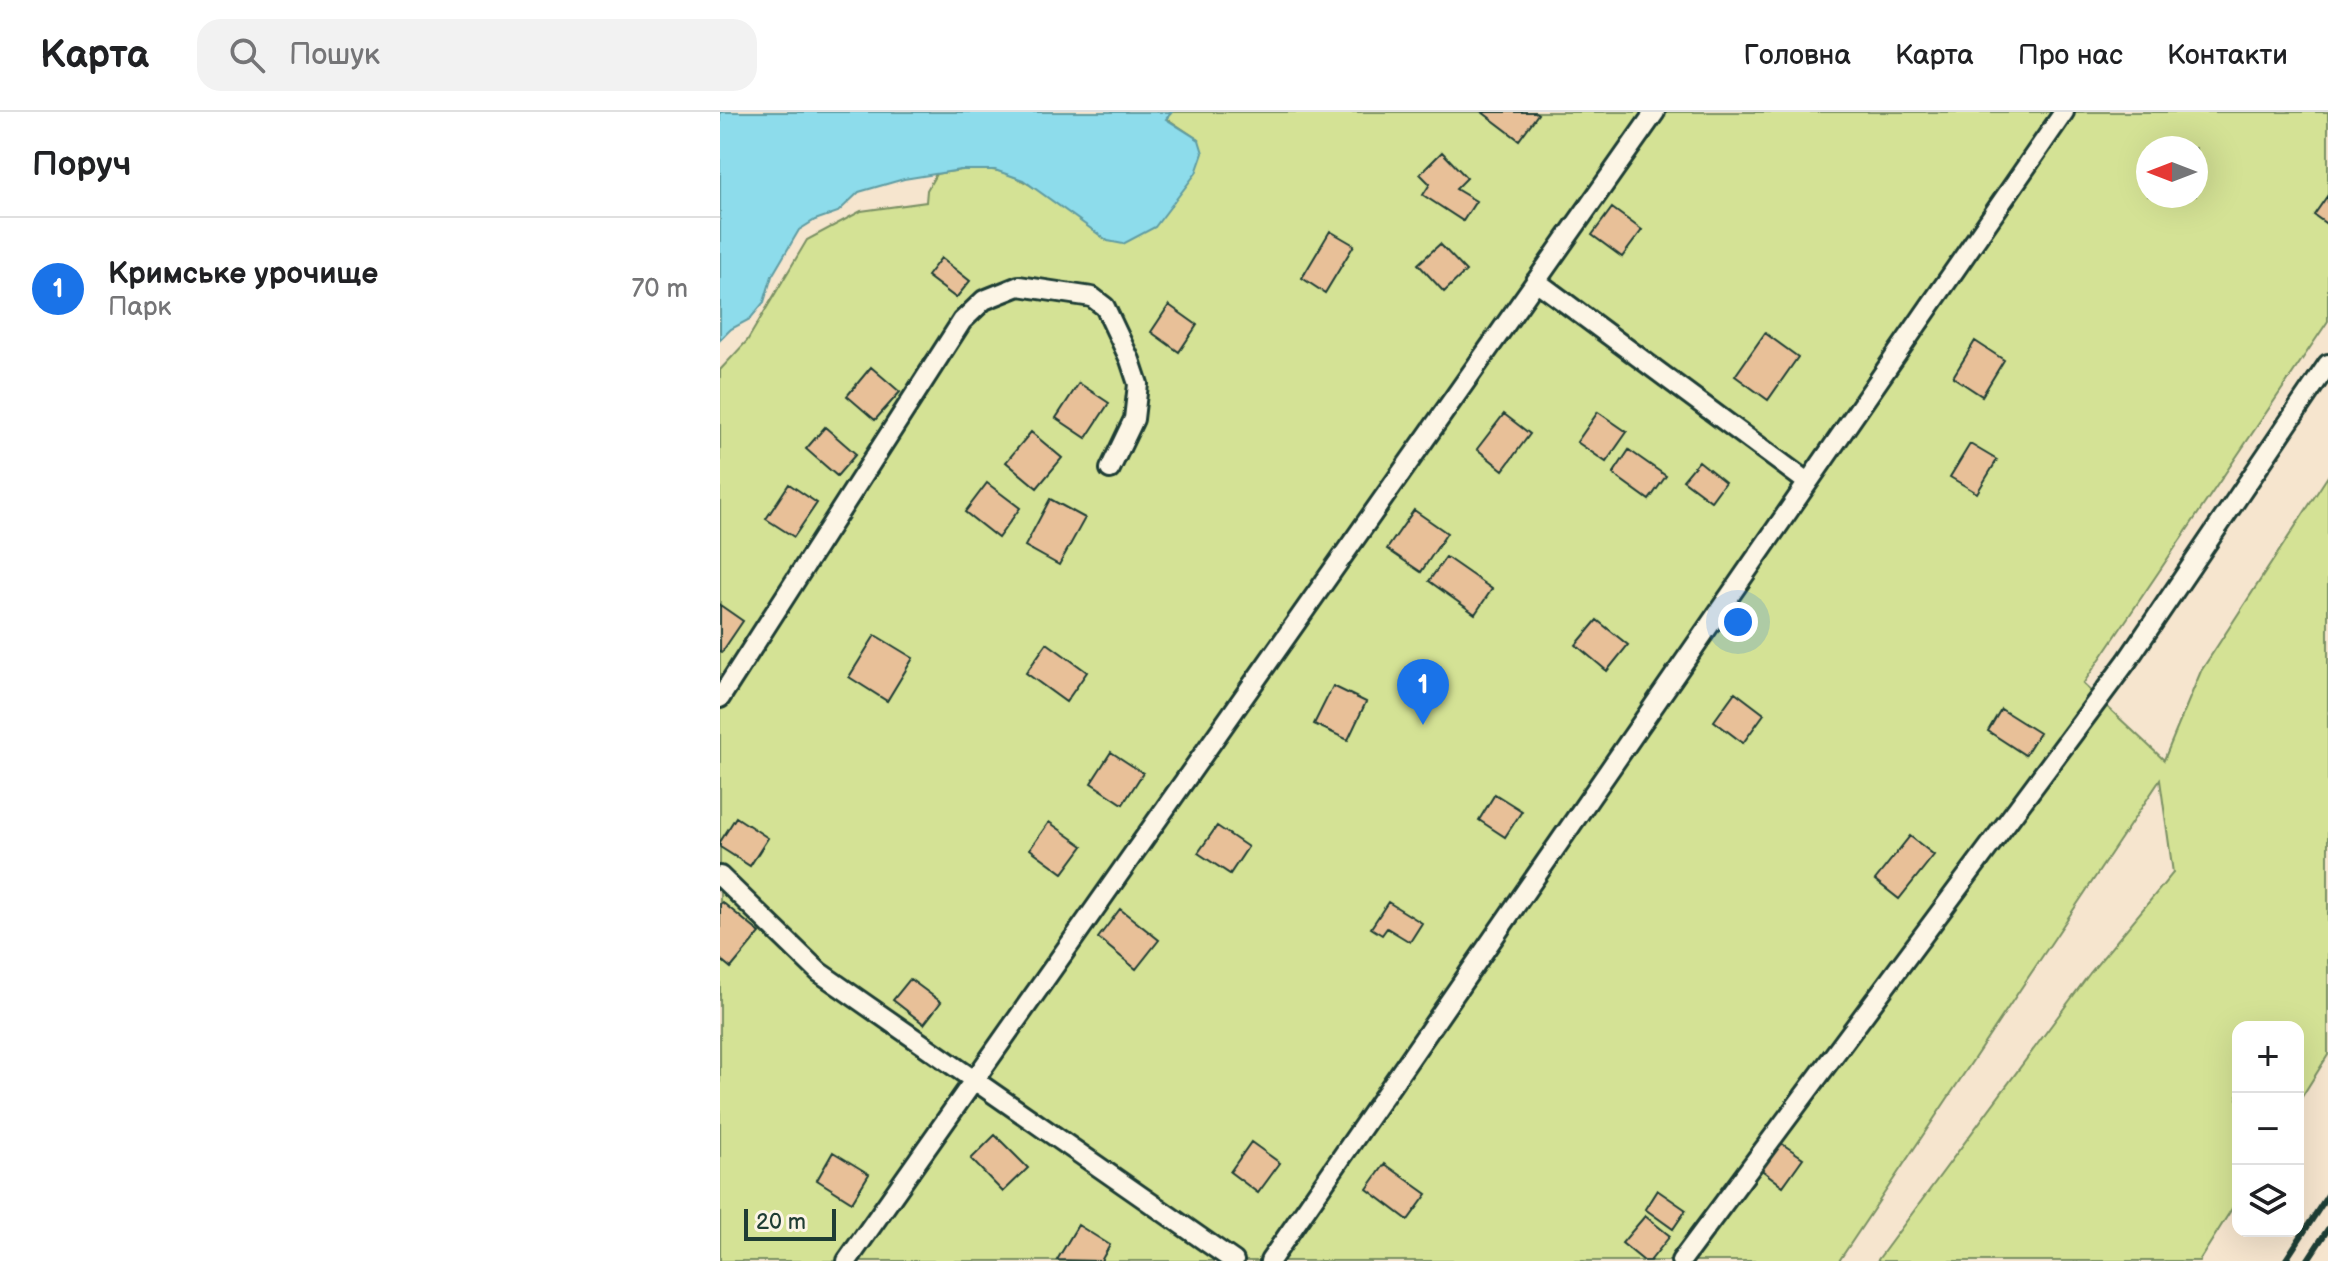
<!DOCTYPE html>
<html lang="uk">
<meta charset="utf-8">
<style>
:root{--surface:#fff;--page:#f2f2f2;--text:#202124;--muted:#757577;--line:#e0e0e0;--accent:#1a73e8}
body{margin:0;font-family:"Balsamiq Sans",sans-serif;background:var(--page);color:var(--text)}
.controls{position:absolute;right:24px;bottom:24px;display:grid;overflow:hidden;border-radius:16px;box-shadow:0 8px 32px #0002}
.controls button{width:72px;height:72px;display:grid;place-items:center;padding:0;border:0;border-bottom:2px solid var(--line);background:var(--surface);color:var(--text);font:40px sans-serif}
.compass{position:absolute;left:1416px;top:24px;width:72px;height:72px;border-radius:50%;background:var(--surface);box-shadow:0 8px 32px #0002;rotate:270deg}
.scale{position:absolute;left:24px;bottom:20px;width:92px;box-sizing:border-box;padding-left:8px;border:4px solid #1f3d34;border-top:0;font-size:22px;line-height:28px;white-space:nowrap;color:#1f3d34;-webkit-text-stroke:6px #fcf5e5;paint-order:stroke}
.you{position:absolute;left:1018px;top:510px;width:28px;height:28px;margin:-20px;border:6px solid #fff;border-radius:50%;background:#1a73e8;box-shadow:0 0 0 12px #1a73e833}
.badge{display:grid;place-items:center;width:52px;height:52px;border-radius:50%;background:var(--accent);color:#fff;font-size:26px;font-weight:700}
.pin{position:absolute;translate:-50% -66px;filter:drop-shadow(0 2px 4px #0008)}
.pin::after{content:'';position:absolute;top:42px;width:28px;height:24px;background:inherit;clip-path:polygon(0 0,100% 0,50% 100%)}
.list{margin:0;padding:0;list-style:none}
h2{display:flex;justify-content:space-between;align-items:center;height:104px;margin:0;padding:0 32px;font-size:34px}
h2 small{font-size:26px;font-weight:400;color:var(--muted)}
.list li{display:grid;grid-template-columns:52px 1fr auto;gap:24px;align-items:center;box-sizing:border-box;height:144px;padding:0 32px;border-top:2px solid var(--line)}
.list b{display:block;font-size:30px;white-space:nowrap}
.list p{margin:0;font-size:26px;white-space:nowrap;color:var(--muted)}
.list em{font-size:26px;font-style:normal;color:var(--muted)}
.icon{flex:none;width:44px;height:44px;fill:none;stroke:currentColor;stroke-width:2;stroke-linecap:round;stroke-linejoin:round}
.map{position:relative;flex:none;width:1608px;height:1149px;overflow:hidden}
header{display:flex;align-items:center;gap:48px;box-sizing:border-box;height:112px;padding:0 40px;background:var(--surface);border-bottom:2px solid var(--line)}
header strong{font-size:38px}
nav{display:flex;gap:44px;margin-inline-start:auto;font-size:28px}
.search{width:560px;height:72px;background:var(--page);display:flex;align-items:center;gap:20px;box-sizing:border-box;padding:0 28px;border-radius:24px;color:var(--muted);font-size:30px}
main{display:flex}
aside{flex:1;background:var(--surface)}
.map>svg:first-child{display:block}
</style>
<header>
<strong>Карта</strong>
<div class="search"><svg class="icon" aria-label="search" viewBox="0 0 24 24"><circle cx="10" cy="10" r="6"/><path d="M15 15l6 6"/></svg>Пошук</div>
<nav><a>Головна</a><a>Карта</a><a>Про нас</a><a>Контакти</a></nav>
</header>
<main>
<aside>
<h2>Поруч<small></small></h2>
<ul class="list">
<li><span class="badge">1</span><div><b>Кримське урочище</b><p>Парк</p></div><em>70 m</em></li>
</ul>
</aside>
<div class="map">
<svg width="1608" height="1149" viewBox="0 0 1608 1149">
<rect width="100%" height="100%" fill="#f6e5ce"/>
<filter id="ink" filterUnits="userSpaceOnUse"><feTurbulence type="fractalNoise" baseFrequency=".0125" numOctaves="2"/><feDisplacementMap in="SourceGraphic" scale="16" xChannelSelector="R" yChannelSelector="G"/><feConvolveMatrix kernelMatrix="1 2 1 2 8 2 1 2 1" color-interpolation-filters="sRGB"/></filter>
<g filter="url(#ink)">
<path fill="#d4e295" stroke="#7a9064" stroke-width="2" fill-rule="evenodd" d="M452,0H1608V209L1363,572L1444,648L1481,559L1608,364V943L1578,991V915H1518V1087L1479,1149H1157L1370,861L1453,761L1440,668L1119,1149H0V258L27,229L87,128L141,99L206,90L207,78L216,62C234,59 253,56 272,58C305,61 359,108 388,129L479,28L446,6ZM1428,36H1476V84H1428Z"/>
<path fill="#8ddceb" stroke="#619ca2" stroke-width="2" d="M0,0H452L446,7L479,28L483,41L476,61L435,115L403,132L388,129L303,68L275,58H240L184,67L139,80L118,100L95,108L79,118L52,164L44,190L30,207L11,217L0,228Z"/>
<path fill="#e8c098" stroke="#1f3d34" stroke-width="2" d="M762,0H815L818,2L799,28Z
M722,40L747,66L736,77L756,89L743,109L703,83L710,72L700,62Z
M1608,83V113L1594,103Z
M892,96L922,118L902,145L872,123Z
M610,119L634,133L605,181L582,166Z
M720,132L746,159L724,180L698,152Z
M221,146L250,169L236,186L207,164Z
M449,193L477,213L459,240L431,220Z
M1045,221L1078,245L1048,288L1015,264Z
M1255,229L1284,248L1262,284L1233,265Z
M151,255L180,280L155,308L127,284Z
M359,271L389,291L366,326L336,306Z
M878,300L907,320L886,350L857,330Z
M784,302L810,322L783,358L757,337Z
M105,315L136,342L117,364L86,337Z
M311,320L342,346L317,376L286,350Z
M1250,332L1277,348L1257,381L1230,365Z
M909,338L946,364L929,388L893,362Z
M979,349L1005,370L991,389L963,368Z
M267,371L300,396L278,426L245,400Z
M69,372L97,391L74,425L46,407Z
M330,387L365,406L339,453L305,434Z
M694,398L727,421L701,460L667,437Z
M726,445L772,477L755,502L709,469Z
M0,493L23,509L2,540L0,539Z
M877,508L908,533L887,559L856,533Z
M155,523L193,546L167,589L129,565Z
M327,531L367,560L346,590L306,561Z
M613,574L646,590L628,628L594,612Z
M1015,580L1044,602L1023,631L994,609Z
M1281,597L1319,621L1305,643L1268,619Z
M391,640L423,661L403,692L371,671Z
M775,682L802,699L785,725L759,708Z
M16,705L48,726L30,754L0,735V730Z
M329,710L363,734L343,761L310,737Z
M497,714L528,735L510,762L478,741Z
M1190,724L1214,743L1179,787L1155,768Z
M2,790L40,821L11,856L0,847V792Z
M668,790L702,811L690,830L667,816L662,823L651,816Z
M400,797L439,828L416,857L378,826Z
M190,867L221,890L204,912L173,888Z
M275,1023L308,1056L283,1080L251,1047Z
M1058,1029L1083,1046L1063,1074L1039,1056Z
M531,1030L560,1051L538,1081L510,1060Z
M113,1040L149,1062L132,1090L97,1068Z
M665,1052L707,1082L688,1108L647,1077Z
M937,1078L966,1098L953,1117L925,1097Z
M925,1104L950,1124L930,1149H924L902,1131Z
M358,1113L390,1133L381,1149L337,1148Z"/>
<g fill="none" stroke-linecap="round" stroke-linejoin="round">
<defs>
<path id="service" d="M816,169L1087,370
M0,586L242,209L264,188L299,174L372,185L385,195L410,248L418,272L414,307L390,357
M0,764L99,860L514,1149
M127,1149L935,0
M550,1149L1344,0
M961,1149L1407,549L1608,252"/>
</defs>
<use href="#service" stroke="#1f3d34" stroke-width="24"/>
<use href="#service" stroke="#fcf5e5" stroke-width="18"/>
<path stroke="#1f3d34" stroke-width="6" d="M1565,1149L1608,1083
M1587,1149L1608,1117"/>
</g>
</g>
</svg>
<div class="controls">
<button>+</button>
<button>−</button>
<button><svg class="icon" aria-label="layers" viewBox="0 0 24 24"><path d="M12 4l9 5-9 5-9-5zM3 14l9 5 9-5"/></svg></button>
</div>
<svg class="compass" viewBox="-18 -18 36 36"><path d="M0-13l5 13h-10z" fill="#e53935"/><path d="M0 13l5-13h-10z" fill="#757577"/></svg>
<div class="scale">20 m</div>
<div class="you"></div>
<div class="pin badge" style="left:703px;top:613px">1</div>
</div>
</main>
